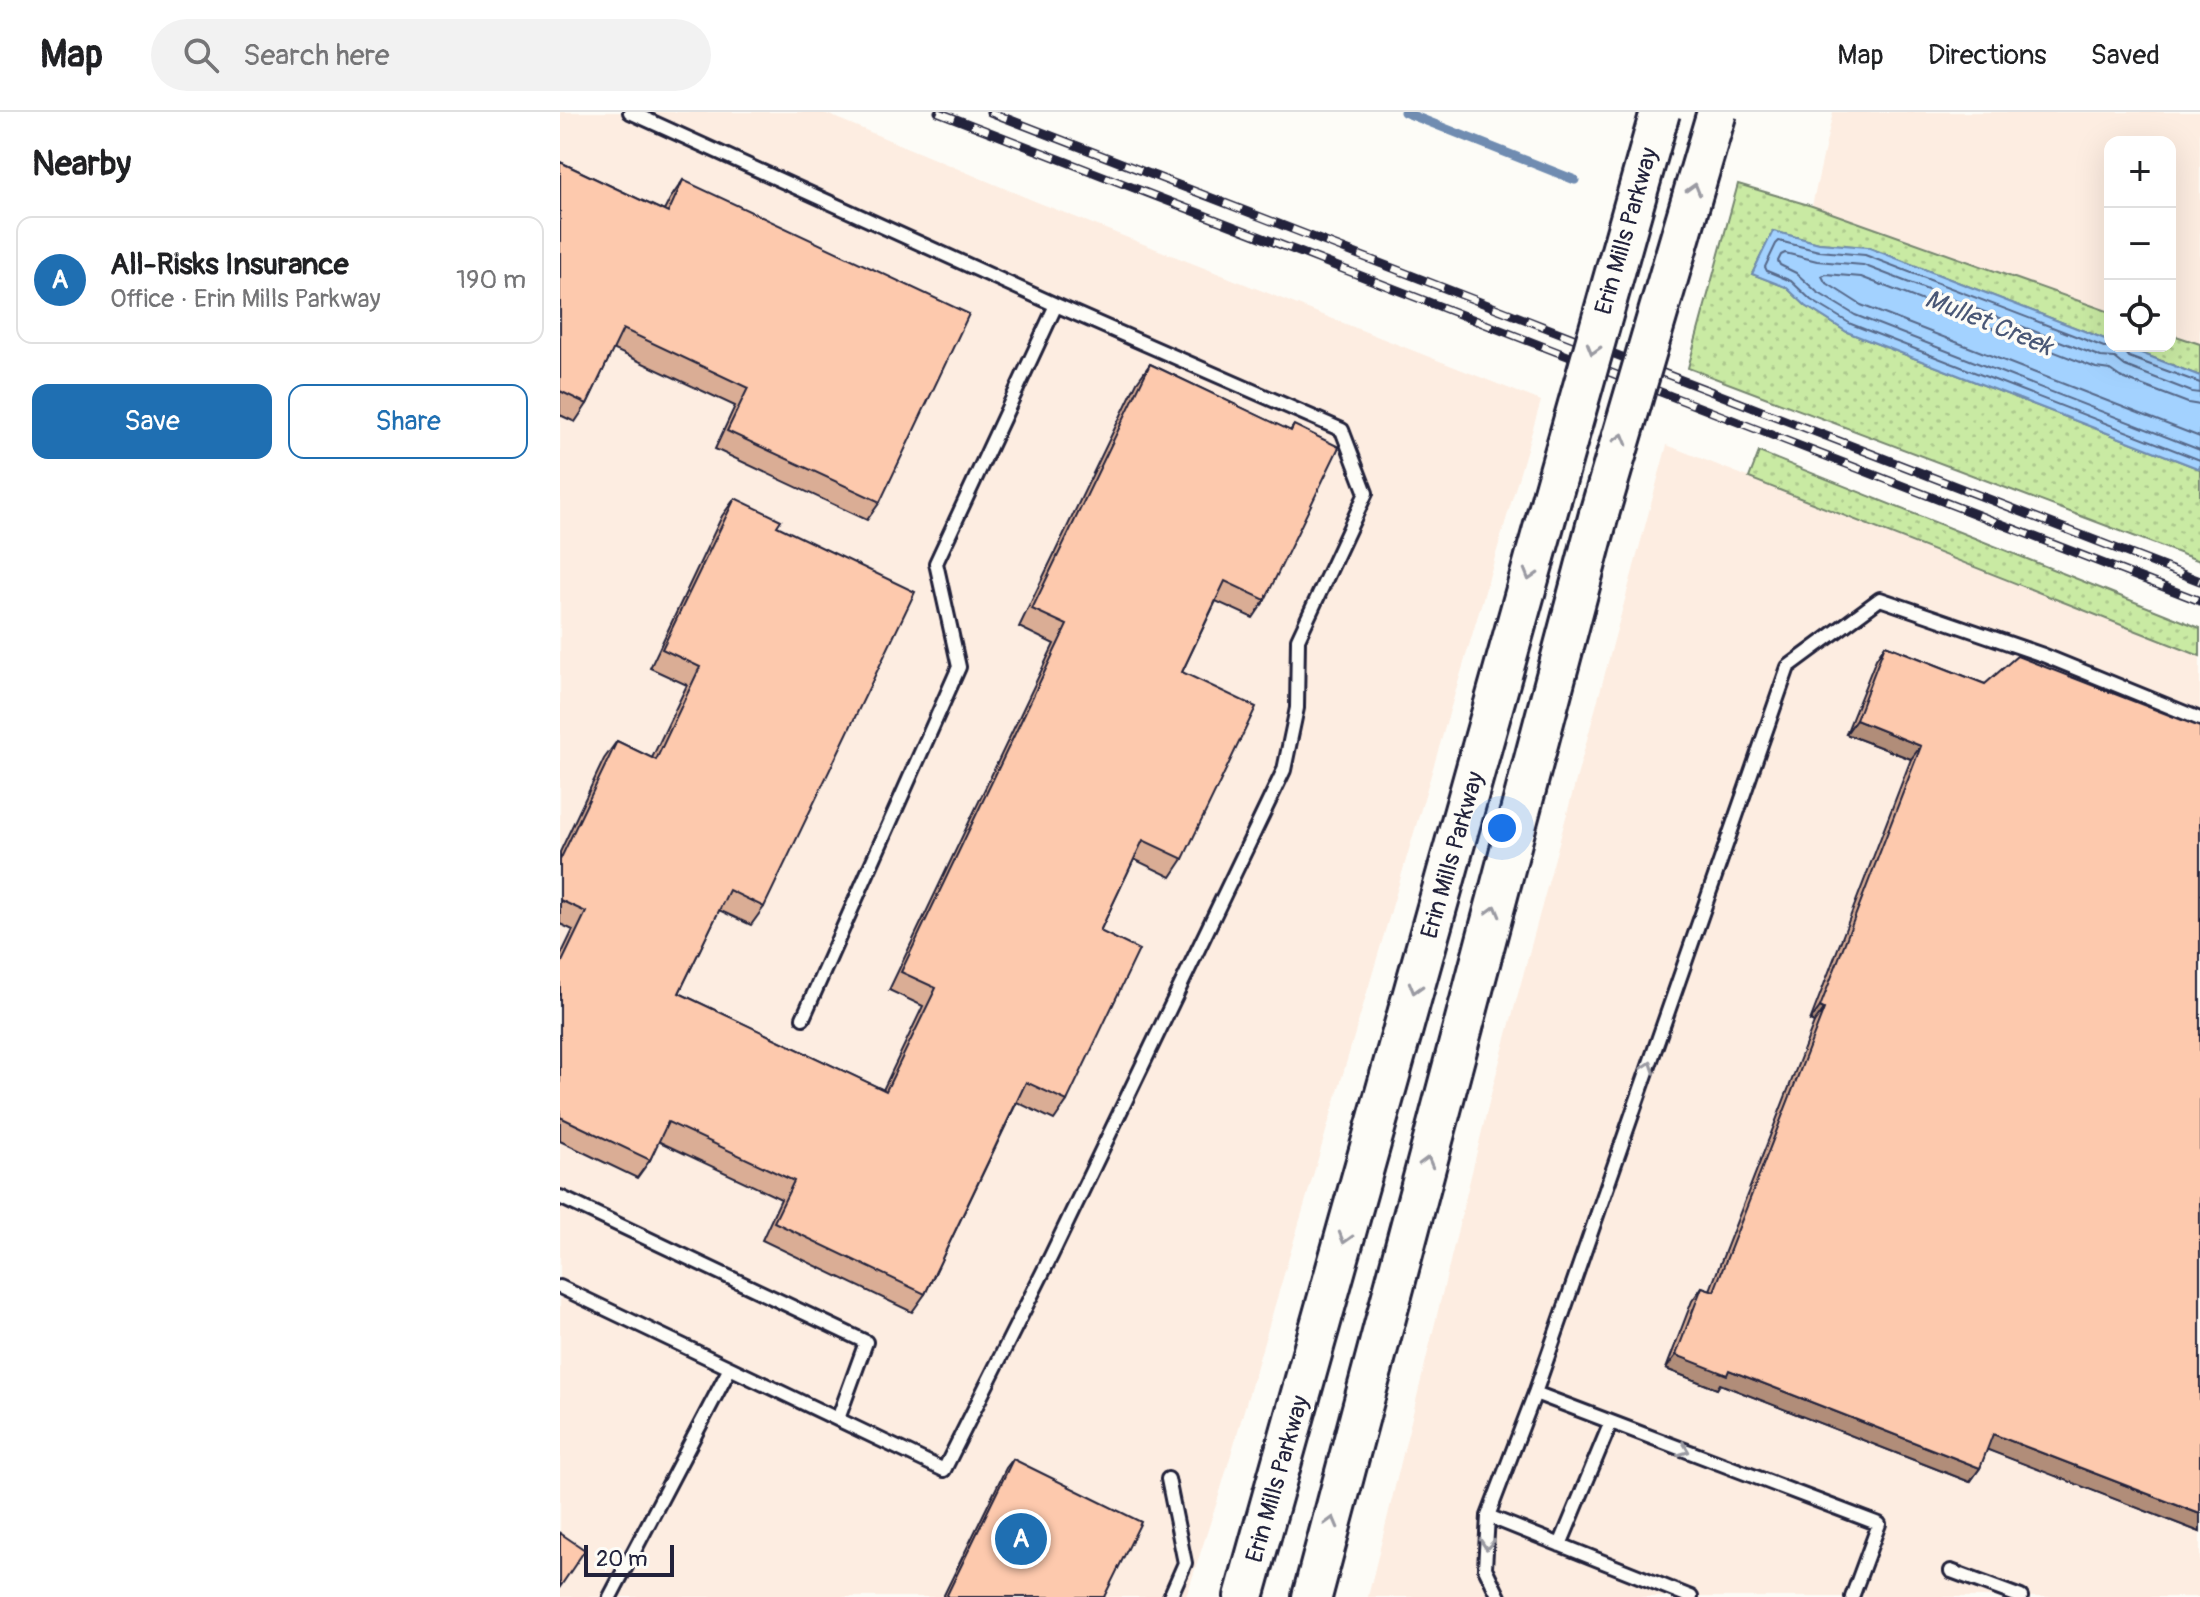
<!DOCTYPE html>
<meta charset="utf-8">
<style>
:root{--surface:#fff;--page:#f2f2f2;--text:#202124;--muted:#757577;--line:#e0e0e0;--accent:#1f6fb2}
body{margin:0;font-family:Pangolin,sans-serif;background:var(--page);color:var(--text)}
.controls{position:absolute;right:24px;top:24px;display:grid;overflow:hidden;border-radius:16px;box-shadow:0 8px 32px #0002}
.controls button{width:72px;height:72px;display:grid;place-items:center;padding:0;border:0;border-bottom:2px solid var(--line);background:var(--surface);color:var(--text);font:40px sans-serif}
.scale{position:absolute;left:24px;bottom:20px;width:90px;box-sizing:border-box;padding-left:8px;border:4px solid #22223b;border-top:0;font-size:22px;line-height:28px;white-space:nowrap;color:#22223b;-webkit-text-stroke:6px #fdfcf7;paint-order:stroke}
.you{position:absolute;left:942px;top:716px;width:28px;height:28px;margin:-20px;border:6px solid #fff;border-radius:50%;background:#1a73e8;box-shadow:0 0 0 12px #1a73e833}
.badge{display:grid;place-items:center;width:52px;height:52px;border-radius:50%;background:var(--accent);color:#fff;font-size:26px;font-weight:700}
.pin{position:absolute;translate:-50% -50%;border:4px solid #fff;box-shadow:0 2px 8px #0006}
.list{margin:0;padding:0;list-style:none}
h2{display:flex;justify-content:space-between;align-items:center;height:104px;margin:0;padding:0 32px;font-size:34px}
h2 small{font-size:26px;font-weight:400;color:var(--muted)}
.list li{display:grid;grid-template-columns:52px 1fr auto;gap:24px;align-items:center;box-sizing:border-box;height:128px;margin:0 16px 16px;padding:0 16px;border:2px solid var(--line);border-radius:16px}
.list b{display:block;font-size:30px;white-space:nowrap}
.list p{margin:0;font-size:26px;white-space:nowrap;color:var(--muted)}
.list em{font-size:26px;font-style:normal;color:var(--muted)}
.actions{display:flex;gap:16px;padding:24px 32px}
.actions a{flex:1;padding:18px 0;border:2px solid var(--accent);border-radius:16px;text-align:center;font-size:28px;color:var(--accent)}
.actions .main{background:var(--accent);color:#fff}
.icon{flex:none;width:44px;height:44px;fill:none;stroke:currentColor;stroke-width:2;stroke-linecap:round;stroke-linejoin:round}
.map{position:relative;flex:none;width:1640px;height:1485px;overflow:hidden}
header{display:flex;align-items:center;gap:48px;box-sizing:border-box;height:112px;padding:0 40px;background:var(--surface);border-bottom:2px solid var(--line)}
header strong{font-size:38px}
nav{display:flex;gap:44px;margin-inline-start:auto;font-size:28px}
.search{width:560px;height:72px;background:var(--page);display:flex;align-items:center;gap:20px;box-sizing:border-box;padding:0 28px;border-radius:44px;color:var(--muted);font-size:30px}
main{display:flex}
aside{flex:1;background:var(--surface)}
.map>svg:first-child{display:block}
</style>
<header>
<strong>Map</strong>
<div class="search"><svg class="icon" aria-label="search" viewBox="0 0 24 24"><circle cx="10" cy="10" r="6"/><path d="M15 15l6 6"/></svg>Search here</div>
<nav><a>Map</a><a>Directions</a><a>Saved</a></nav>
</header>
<main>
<aside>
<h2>Nearby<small></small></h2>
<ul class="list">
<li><span class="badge">A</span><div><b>All-Risks Insurance</b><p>Office · Erin Mills Parkway</p></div><em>190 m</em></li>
</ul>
<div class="actions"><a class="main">Save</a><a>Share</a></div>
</aside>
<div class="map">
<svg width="1640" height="1485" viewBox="0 0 1640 1485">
<defs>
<pattern id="grass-dots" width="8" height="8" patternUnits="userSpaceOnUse" patternTransform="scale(2)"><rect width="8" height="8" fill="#c9eaa3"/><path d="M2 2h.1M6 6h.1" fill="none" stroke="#acc88d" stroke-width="1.8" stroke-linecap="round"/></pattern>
</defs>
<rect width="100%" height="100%" fill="#fdfcf7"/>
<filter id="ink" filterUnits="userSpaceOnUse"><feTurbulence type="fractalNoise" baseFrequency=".0125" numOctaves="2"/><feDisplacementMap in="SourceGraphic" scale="16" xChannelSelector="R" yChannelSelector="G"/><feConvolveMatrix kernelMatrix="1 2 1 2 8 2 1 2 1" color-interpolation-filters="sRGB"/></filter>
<g filter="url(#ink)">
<path fill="#fdede1" d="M0,0H262L477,90L981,289L657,1390L626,1485H0Z
M1273,0H1640V232L1610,222V30H1550V200L1252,94Z
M1107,333L1640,544V1485H808L933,974Z"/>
<path fill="url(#grass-dots)" stroke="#76866f" stroke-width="2" d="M1178,72L1252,94L1550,200V229L1307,135L1259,131L1213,119L1192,162L1226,175L1246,194L1287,220L1640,357V449L1128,256Z
M1610,222L1640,232V264L1563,234H1610Z
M1199,340L1640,516V544L1189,366Z"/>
<path fill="#a3d2ff" stroke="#6f8cb1" stroke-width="2" d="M1213,119L1259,131L1307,135L1550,229V234H1563L1640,264V357L1287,220L1246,194L1226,175L1192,162Z"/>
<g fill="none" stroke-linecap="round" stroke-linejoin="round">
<path stroke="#566889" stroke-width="2" d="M1554,234L1544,235L1305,143L1259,139L1219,129L1216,132L1205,155L1207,159L1231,169L1251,188L1291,212L1640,348
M1564,234L1565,240L1569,245L1640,271
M1640,281L1632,280L1565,254L1555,246L1541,245L1303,153L1257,149L1225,141L1221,143L1218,149L1220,153L1236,161L1257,180L1295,203L1640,338
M1640,293L1628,291L1560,265L1550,258L1536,256L1301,165L1266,162L1262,164L1265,170L1301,193L1640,325"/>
<path stroke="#6f8cb1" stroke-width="9" d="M844,0L1015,68"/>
<defs>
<path id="service" d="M243,906L399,555L376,451L496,193
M0,1085L306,1230L278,1307
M0,1175L384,1358L491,1144L724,658L737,596L738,527L806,381L782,318L496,193L70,0
M975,1281L1319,1412L1292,1485
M608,1367L625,1451L610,1485
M928,1404L975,1281L1228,555L1320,487L1483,543L1640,607
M1000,1433L1051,1310
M1391,1459L1461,1485
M50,1485L170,1256
M939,1485L925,1456L928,1404L1131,1485"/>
<path id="primary" d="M684,1485L991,388
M752,1485L1039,402"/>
</defs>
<use href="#service" stroke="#22223b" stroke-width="18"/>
<use href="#primary" stroke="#22223b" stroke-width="44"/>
<use href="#service" stroke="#fdfcf7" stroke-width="12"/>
<use href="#primary" stroke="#fdfcf7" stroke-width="38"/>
<defs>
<path id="rail" d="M378,0L1640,489
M430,0L1640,469"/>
</defs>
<use href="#rail" stroke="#22223b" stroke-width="9"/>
<use href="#rail" stroke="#fdfcf7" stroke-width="6" stroke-dasharray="18" stroke-linecap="butt"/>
<defs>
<path id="primary-bridge" d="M991,388L1100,0
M1039,402L1157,0"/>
</defs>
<use href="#primary-bridge" stroke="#22223b" stroke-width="44" stroke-linecap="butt"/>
<use href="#primary-bridge" stroke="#fdfcf7" stroke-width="38"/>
</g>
<path fill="#daad95" stroke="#22223b" stroke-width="2" d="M0,50L104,99L110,87L123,68L320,390L307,408L155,337L175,294L53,237L27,292L15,310L0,303Z
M590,252L730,319L734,313L705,488L693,506L656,489L622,560L623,747L611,765L574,747L540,819L507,989L494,1008L457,990L365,1182L352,1200L202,1128L221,1087L98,1029L90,1048L77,1066L0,1029V845L13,818L0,812V740L44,647L57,629L92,646L127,573L90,556L162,404L175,386L217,414L204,795L191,813L159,798L119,881L323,978L363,894L329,878L494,532L459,515L577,270Z
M1325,533L1425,572L1640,615V1420L1427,1337L1420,1356L1410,1370L1160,1272L1157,1277L1106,1257L1132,1189L1142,1175L1150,1178L1254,911L1250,909L1351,647L1286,622L1316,547Z
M453,1347L544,1485H383L446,1356Z"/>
<path fill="#b18d79" stroke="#22223b" stroke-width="2" d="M1296,608L1361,634L1351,647L1286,622Z
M1260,895L1264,897L1254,911L1250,909Z
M1116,1243L1169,1258L1420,1356L1410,1370L1160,1272L1157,1277L1106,1257Z
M1433,1322L1640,1402V1420L1423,1336Z"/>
<path fill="#fdc9ad" stroke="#22223b" stroke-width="2" d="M0,50L108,101L123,68L409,202L320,390L167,319L188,276L63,217L27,292L0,279Z
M590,252L731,319L734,313L779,335L705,488L665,469L622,560L696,595L623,747L583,728L540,819L579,838L507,989L466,970L365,1182L214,1110L234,1069L108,1010L90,1048L0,1005V854L26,800L0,788V748L57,629L96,648L140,555L102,537L175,386L221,408L217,414L355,480L204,795L169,778L119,881L326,979L376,876L341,860L507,513L472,497Z
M1325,533L1425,572L1457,544L1640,615V1402L1433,1322L1420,1356L1169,1258L1167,1263L1116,1243L1142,1175L1154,1179L1264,897L1260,895L1361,634L1296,608Z
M453,1347L581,1410L544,1485H386Z
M0,1421L25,1438L0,1475Z"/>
<defs><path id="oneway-chevron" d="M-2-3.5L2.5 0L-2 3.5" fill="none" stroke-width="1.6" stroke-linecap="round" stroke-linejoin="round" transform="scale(2)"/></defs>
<g stroke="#9a9aa2">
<use href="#oneway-chevron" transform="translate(1134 77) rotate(-74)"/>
<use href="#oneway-chevron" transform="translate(1033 237) rotate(106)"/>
<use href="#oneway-chevron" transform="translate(1061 327) rotate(-74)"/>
<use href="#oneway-chevron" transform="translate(970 463) rotate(106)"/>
<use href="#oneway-chevron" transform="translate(934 799) rotate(-75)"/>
<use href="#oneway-chevron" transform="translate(855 876) rotate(106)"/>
<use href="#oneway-chevron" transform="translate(1089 955) rotate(-71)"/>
<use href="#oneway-chevron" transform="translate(867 1050) rotate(-75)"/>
<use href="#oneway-chevron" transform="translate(785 1126) rotate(106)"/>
<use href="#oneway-chevron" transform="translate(1124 1338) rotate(21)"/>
<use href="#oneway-chevron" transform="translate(772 1410) rotate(-75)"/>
<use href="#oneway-chevron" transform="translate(927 1432) rotate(94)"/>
</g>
</g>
<g text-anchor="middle" stroke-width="7" stroke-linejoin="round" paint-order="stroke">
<g font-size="24" fill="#22223b" stroke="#fdfcf7">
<text transform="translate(1066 119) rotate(-74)" y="8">Erin Mills Parkway</text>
<text transform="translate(892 743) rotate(-74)" y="8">Erin Mills Parkway</text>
<text transform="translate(717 1367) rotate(-74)" y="8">Erin Mills Parkway</text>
</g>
<g font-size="26" font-style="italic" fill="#495776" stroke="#fdfcf7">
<text transform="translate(1429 210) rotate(22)" y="9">Mullet Creek</text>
</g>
</g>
</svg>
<div class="controls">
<button>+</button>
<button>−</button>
<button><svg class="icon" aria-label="locate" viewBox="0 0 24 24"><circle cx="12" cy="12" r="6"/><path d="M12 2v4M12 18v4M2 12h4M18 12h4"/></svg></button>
</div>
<div class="scale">20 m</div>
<div class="you"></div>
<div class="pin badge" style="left:461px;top:1427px">A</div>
</div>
</main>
